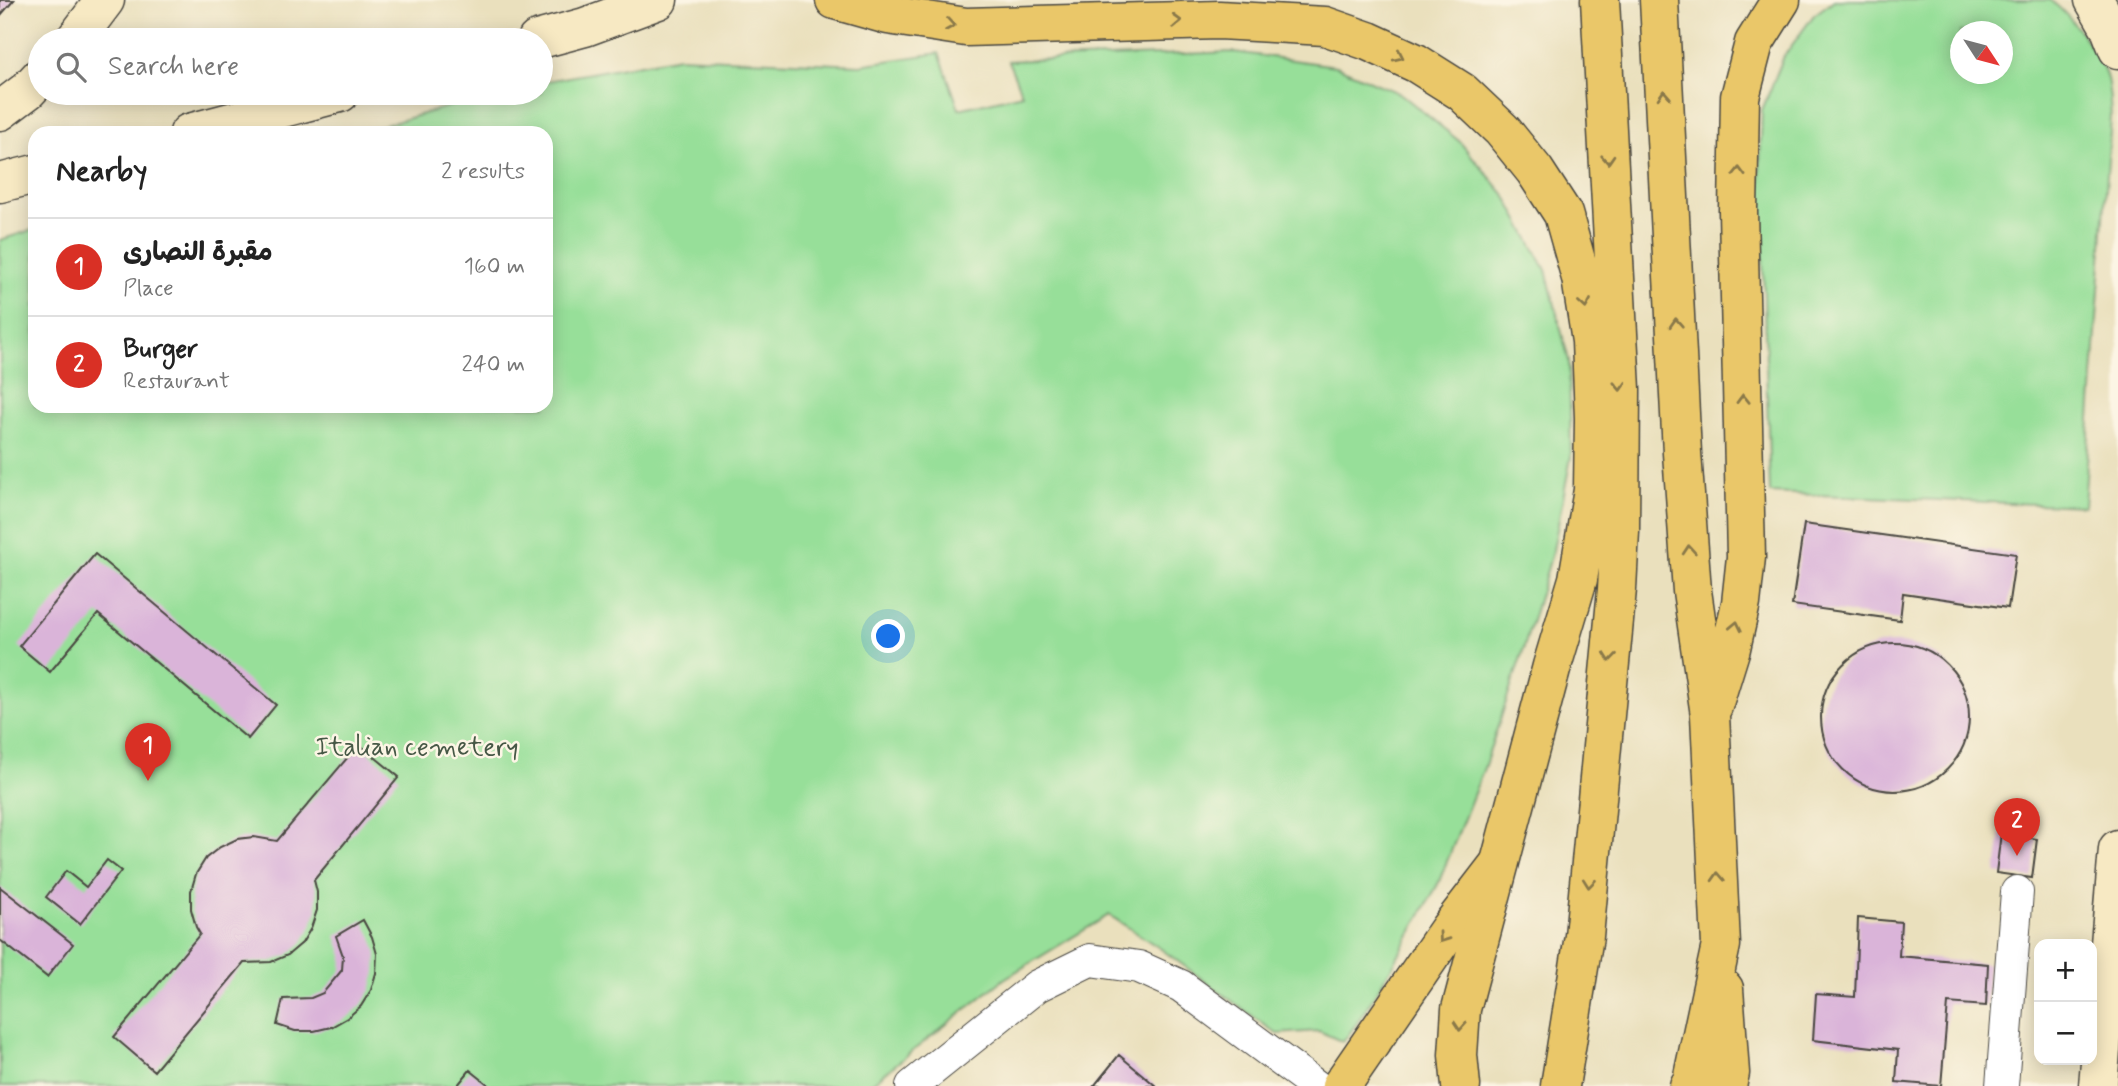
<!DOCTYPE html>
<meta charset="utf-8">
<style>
:root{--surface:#fff;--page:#f6f6f6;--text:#222;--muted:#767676;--line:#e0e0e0;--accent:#d93025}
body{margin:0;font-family:Mynerve,"Playpen Sans Arabic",sans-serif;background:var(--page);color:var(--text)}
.controls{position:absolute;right:21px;bottom:21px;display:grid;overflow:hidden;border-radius:14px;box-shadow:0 4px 18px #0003}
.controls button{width:63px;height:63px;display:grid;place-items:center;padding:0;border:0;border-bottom:2px solid var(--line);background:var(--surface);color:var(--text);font:35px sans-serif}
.compass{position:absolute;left:1950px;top:21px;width:63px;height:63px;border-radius:50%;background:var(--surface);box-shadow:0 4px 18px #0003;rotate:126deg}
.you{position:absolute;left:889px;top:637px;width:24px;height:24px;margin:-18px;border:5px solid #fff;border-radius:50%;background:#1a73e8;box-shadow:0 0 0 10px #1a73e833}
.badge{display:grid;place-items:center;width:46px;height:46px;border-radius:50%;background:var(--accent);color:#fff;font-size:23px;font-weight:700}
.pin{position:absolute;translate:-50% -58px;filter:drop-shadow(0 2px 4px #0008)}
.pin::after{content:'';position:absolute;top:37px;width:24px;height:21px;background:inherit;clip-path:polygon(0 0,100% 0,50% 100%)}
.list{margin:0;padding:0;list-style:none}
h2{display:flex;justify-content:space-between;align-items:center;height:91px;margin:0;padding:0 28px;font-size:30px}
h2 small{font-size:23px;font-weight:400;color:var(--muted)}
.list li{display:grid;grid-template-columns:46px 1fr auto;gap:21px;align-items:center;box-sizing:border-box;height:98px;padding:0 28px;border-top:2px solid var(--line)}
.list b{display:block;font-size:26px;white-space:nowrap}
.list p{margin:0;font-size:23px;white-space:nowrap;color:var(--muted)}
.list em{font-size:23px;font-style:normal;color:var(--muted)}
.icon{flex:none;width:38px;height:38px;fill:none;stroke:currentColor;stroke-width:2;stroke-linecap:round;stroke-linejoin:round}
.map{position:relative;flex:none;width:2118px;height:1086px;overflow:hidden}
.search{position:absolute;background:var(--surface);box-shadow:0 4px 18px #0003;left:28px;top:28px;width:525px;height:77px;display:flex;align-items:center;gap:18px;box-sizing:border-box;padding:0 24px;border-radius:38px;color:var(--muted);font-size:26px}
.panel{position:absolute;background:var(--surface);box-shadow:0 4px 18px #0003;left:28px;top:126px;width:525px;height:287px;border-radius:21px}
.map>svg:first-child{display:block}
</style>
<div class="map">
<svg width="2118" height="1086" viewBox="0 0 2118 1086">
<rect width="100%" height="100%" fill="#fcf5e5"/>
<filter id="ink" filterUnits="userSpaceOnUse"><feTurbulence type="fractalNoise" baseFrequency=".0143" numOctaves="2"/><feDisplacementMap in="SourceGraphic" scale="14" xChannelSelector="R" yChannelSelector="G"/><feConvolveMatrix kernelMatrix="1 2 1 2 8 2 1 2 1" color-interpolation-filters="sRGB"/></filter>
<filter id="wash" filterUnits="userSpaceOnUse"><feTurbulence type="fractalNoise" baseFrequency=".00686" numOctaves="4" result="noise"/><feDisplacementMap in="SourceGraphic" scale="28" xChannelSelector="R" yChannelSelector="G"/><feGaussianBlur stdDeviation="1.57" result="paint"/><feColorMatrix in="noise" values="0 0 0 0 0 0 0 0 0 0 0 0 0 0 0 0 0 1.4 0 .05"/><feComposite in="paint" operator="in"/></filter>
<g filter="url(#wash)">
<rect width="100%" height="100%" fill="#eae0bd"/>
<path fill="#97df99" stroke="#618562" stroke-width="2" fill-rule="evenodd" d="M1834,0H2049C2068,11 2101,57 2107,79C2110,91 2110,105 2111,117L2084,506L1770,493L1760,164L1762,110L1784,56L1814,15ZM1960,32H2002V74H1960Z
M1234,52L1336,66L1401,94L1459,141L1505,195L1546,270L1569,361L1571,457L1553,550L1522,654L1484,768L1438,884L1392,967L1357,1023L1343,1042L1319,1031L1277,1034L1161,949L1109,915L1004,979L868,1086H0V240L35,229V406H546V133H357L495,93H541V82L679,57L860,65L939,53L959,109L1022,94L1008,61Z"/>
<g id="blocks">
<path fill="#dab4d9" d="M0,0H14L0,16Z
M1804,524L2016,554L2008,608L1903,593L1900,620L1792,605Z
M95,554L276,705L248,739L98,614L50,672L19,646Z
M1821 717a74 74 0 1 1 148 0a74 74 0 1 1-148 0Z
M359,744L399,777L314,880L317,892V910L311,928L302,943L288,955L271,962L244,963L154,1071L114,1037L200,934L196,927L191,909V891L196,874L206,858L220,847L237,839L254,837L277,841Z
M2001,833L2037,839L2032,878L1996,873Z
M107,860L121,871L80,924L46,897L66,871L86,887Z
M0,887L73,944L47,977L0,940Z
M1858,918L1901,922L1899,956L1988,964L1986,1006L1948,1003L1941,1086L1896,1082L1898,1050L1813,1040L1816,994L1855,997Z
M363,920L372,937L377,954L376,973L371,990L361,1006L347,1018L331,1027L314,1031H295L277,1025L283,999L311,998L323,993L342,970L343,956L336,936Z
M1119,1055L1156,1086H1094Z
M470,1070L490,1086H457Z"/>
</g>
</g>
<g filter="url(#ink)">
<use href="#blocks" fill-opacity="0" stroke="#484641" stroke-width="2"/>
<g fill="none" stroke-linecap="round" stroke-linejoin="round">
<defs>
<path id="street" d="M912,1086L1037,986L1090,960L1139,967L1181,986L1316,1086
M2002,1086L2017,892"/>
<path id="secondary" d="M2094,0L2109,26L2118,49
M75,40L105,0
M537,40L585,27L658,0
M0,111L28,90L40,77
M189,133L340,93
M0,183L35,174
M2098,1086L2118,849"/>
<path id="primary" d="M1341,1086L1449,929L1499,864"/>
<path id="highway" d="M835,0L888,15L966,27L1219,20L1325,26L1368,41L1416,63L1462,92L1502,130L1535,171L1563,214L1581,278L1591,341L1594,418L1593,490L1578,579L1552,666L1461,1009L1458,1055L1461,1086
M1659,0L1682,453L1692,591L1710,715L1721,945L1692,1081L1689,1086
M1713,706L1731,648L1741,603L1746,557L1738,211L1740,97L1754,43L1781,0
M1724,989L1730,1073L1727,1086
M1560,1086L1584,936L1617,589L1620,531L1621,389L1600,0"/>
</defs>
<use href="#street" stroke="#484641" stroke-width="34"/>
<use href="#secondary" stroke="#484641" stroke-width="41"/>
<use href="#primary" stroke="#484641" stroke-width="41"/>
<use href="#highway" stroke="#484641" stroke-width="41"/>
<use href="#street" stroke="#fff" stroke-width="32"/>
<use href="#secondary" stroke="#f7e9c3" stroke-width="38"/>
<use href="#primary" stroke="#eac769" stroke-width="38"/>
<use href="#highway" stroke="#eac769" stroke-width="38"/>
</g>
<defs><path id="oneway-chevron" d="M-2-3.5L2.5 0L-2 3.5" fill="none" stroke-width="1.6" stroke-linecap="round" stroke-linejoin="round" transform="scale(1.75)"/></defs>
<g stroke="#8a794a">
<use href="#oneway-chevron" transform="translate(1177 21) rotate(-2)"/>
<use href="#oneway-chevron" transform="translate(950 25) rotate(9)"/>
<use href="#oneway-chevron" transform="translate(1399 56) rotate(25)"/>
<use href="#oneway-chevron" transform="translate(1664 95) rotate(-93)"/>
<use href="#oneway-chevron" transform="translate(1608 159) rotate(87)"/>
<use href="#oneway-chevron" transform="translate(1739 172) rotate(-89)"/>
<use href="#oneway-chevron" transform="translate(1585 304) rotate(81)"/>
<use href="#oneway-chevron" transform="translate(1676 323) rotate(-93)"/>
<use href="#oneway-chevron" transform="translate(1620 386) rotate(88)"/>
<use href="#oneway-chevron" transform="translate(1743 399) rotate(-91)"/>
<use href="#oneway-chevron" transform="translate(1689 550) rotate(-94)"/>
<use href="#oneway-chevron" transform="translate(1736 626) rotate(-78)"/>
<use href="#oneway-chevron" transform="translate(1610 657) rotate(96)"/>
<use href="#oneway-chevron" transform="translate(1718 877) rotate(-93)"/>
<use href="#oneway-chevron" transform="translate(1589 883) rotate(96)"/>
<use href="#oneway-chevron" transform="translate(1443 938) rotate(125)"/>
<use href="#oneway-chevron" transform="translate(1460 1026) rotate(94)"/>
</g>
</g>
<g text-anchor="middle" stroke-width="5" stroke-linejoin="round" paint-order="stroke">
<g font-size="26" fill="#465846" stroke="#fcf5e5">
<text x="417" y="755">Italian cemetery</text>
</g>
</g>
</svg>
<div class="controls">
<button>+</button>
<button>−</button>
</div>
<svg class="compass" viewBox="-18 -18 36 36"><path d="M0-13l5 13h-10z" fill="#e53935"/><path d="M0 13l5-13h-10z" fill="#767676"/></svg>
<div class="you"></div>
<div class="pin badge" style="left:148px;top:781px">1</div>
<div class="pin badge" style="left:2017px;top:856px">2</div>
<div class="search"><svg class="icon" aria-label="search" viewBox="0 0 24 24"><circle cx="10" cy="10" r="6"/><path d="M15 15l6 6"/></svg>Search here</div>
<section class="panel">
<h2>Nearby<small>2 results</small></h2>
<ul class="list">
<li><span class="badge">1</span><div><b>مقبرة النصارى</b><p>Place</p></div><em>160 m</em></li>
<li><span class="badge">2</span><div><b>Burger</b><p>Restaurant</p></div><em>240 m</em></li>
</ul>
</section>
</div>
